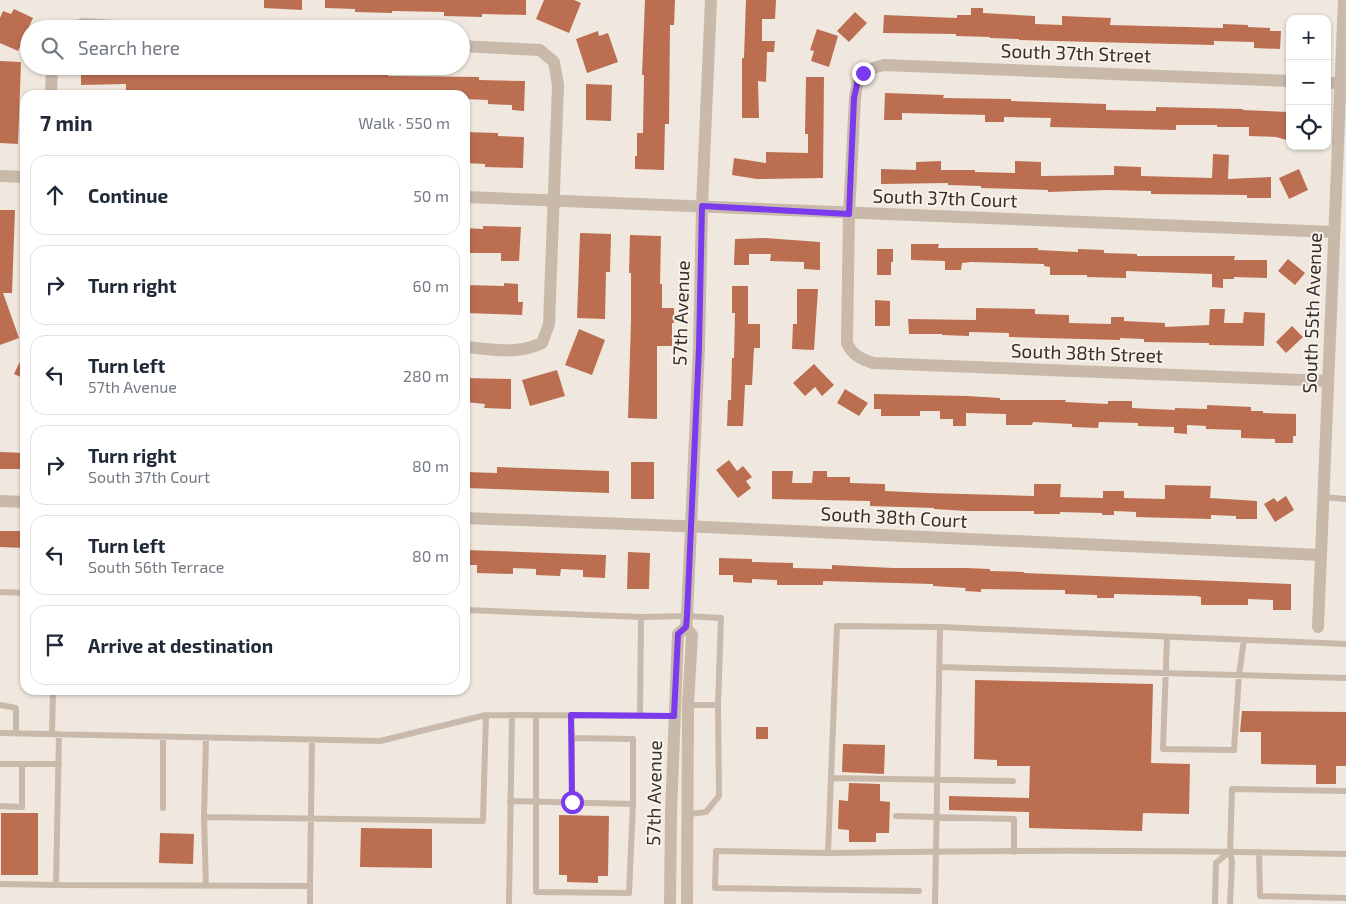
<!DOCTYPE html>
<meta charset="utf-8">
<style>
:root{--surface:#fff;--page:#f6f6f7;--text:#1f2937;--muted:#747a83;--line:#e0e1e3}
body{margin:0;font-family:"Exo 2",sans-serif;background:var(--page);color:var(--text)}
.controls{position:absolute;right:15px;top:15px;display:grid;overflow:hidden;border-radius:10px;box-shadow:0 1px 4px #0004}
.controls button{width:45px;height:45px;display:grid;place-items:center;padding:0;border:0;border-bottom:1px solid var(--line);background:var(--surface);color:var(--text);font:25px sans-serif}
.stop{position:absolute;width:15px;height:15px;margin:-11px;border:4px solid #7c3aed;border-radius:50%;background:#fff}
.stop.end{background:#7c3aed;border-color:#fff;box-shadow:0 1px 5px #0008}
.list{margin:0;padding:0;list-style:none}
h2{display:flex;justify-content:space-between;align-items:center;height:65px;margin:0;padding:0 20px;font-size:21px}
h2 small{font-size:16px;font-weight:400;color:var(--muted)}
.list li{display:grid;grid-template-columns:32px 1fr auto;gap:15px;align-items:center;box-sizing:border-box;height:80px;margin:0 10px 10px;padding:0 10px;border:1px solid var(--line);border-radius:15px}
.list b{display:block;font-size:19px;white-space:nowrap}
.list p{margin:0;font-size:16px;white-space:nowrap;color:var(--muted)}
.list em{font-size:16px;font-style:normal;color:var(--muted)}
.icon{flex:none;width:28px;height:28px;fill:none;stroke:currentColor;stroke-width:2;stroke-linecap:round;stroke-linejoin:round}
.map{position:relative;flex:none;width:1346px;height:904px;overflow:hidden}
.search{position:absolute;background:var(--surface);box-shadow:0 1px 4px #0004;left:20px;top:20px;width:450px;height:55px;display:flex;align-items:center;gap:12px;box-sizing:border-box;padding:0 18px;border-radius:28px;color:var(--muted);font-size:19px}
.panel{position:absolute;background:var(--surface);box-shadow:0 1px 4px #0004;left:20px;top:90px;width:450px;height:605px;border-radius:15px}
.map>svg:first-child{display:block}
</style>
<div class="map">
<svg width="1346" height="904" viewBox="0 0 1346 904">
<rect width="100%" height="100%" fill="#f0e8de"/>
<path fill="#bc6e51" d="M264,0H302V10L264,8Z
M325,0H526V15L482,14V17L444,16V12L392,11V13L355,12V9L325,8Z
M544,0H574L581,3L569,33L536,19Z
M645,0H675L674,25H670L669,124H665L664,170L635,169V156H637V133H643L644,75H642Z
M746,0H776L775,19H762V41H775L774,52H767L766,82L758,81L759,118H742V58H744Z
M971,8H983V13L1035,16V24L1062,25V16L1111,18L1110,25L1223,28V24L1248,25V27L1270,28V31H1281L1280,49L1254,48V42L1214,41V45L1092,42L1019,40V39L990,38V37L956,36V34L883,33L884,15L957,18V15H971Z
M14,9L33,18L18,51L0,43V18L3,11L11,14Z
M855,12L867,23L849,42L837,31Z
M817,29L838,36L829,67L811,61L814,51L810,50Z
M598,31L599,36L608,33L618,62L587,73L576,39Z
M0,61L21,62L18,144L0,143Z
M81,66H210V69L261,71V68L300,69V73L352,74V71L389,72L388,76L479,77V80L525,81L524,111L512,110V105L488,104V100L465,99V95H217V93L164,91L163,94L126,92V84L81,85Z
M806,77H824L823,178L757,179L732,175L734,158L766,163V152L808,153V134H805Z
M586,84L612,85L611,121L586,120Z
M885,93L944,95L943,98L1011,99V101L1106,104V110L1156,111V107L1243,109V110L1290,112V141L1276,137L1249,136V127H1217V125H1176V130L1050,127L1051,118L1004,117V122H985V115L902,113V120H884Z
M465,132L498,133V136L524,137L523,168L485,167V164L465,163Z
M1213,154L1229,155L1228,179L1271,177V198H1247V195L1151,194V191L1107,190L1048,192V190L981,188V186L948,185V183L881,184V169L916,170V162L941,161V170H975V172L1015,173V161L1041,162V176L1114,175V166L1141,167V176L1212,178Z
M1299,169L1308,190L1289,199L1279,178Z
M0,210H15L12,293H3L19,338L0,345Z
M483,226L521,227L519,261H501V253H465V228L483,229Z
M580,233L611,234L610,272H606L605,319L577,318Z
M630,235L661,236L660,284H662V308H674V323H672V346H657V419L628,418L631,321V273H629Z
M765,238L820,242V270L804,269V262L770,261L771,254H749V265H734L735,239Z
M911,244H939L938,248H1038V250L1078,252V249L1104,250V253L1137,254V256H1235L1234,260H1267V278L1234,277V279H1223V288L1212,287V274L1126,271V278L1087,277V275H1050V267L1044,266V264L971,262L962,263L961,270H945V261L911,260Z
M877,249H893V262H891V275H877Z
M1288,259L1305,273L1295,285L1278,271Z
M504,283L518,284V302H523L522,315L465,313V285L504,286Z
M732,286H748V324H760V348H754L752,385H745L743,426H727L728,400H731L732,358H734L735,313H732Z
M797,289H818L814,350L792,349L793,324H797Z
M875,300L890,301V326H875Z
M976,308L1035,309V314L1069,315V323L1111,324V317H1124V321L1165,323V327L1209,325L1210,309H1225L1224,323H1243L1244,312L1265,313L1264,346L1209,345V343L1144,342V339L1120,338V340L1009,337V333L969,332V336L942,335V334H909L908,319L976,320Z
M1292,326L1303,337L1286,353L1276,342Z
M579,329L605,340L592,375L565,365Z
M25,351V379L14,374Z
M814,364L834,385L822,396L815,387L805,396L793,383Z
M557,370L565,396L530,406L522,380Z
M465,378L511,379V409L484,408L485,404L465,402Z
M845,389L868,403L859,416L837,403Z
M874,394L967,396L1000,398V400H1066L1065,402L1108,404V401H1132V408L1175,410V408L1207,409V405L1251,407V411H1263V413L1296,414V436H1293V443H1275V439L1241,438V430L1206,429V426L1187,425V434L1174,433V427L1138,426V423L1099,422L1098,428L1072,427V424L1033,422L1032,425H1006V414L966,413V426H953V419H940V411H920V416H881V409H874Z
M0,452L25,453V469H0Z
M729,460L737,471L743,466L752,477L746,481L751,488L738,498L716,470Z
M631,462H654V499H631Z
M497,467L609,471V493L465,488V472L497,473Z
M772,471H793L792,483H812L813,471H827V477H850V483L885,484V491L928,493L1034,496V484H1061L1060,497L1103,498V491H1124V498L1165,499V485L1211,486L1210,498L1257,501V519H1236V516L1211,515V519L1136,517V512L1114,511V515H1102V513L1060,512V514H1034V511H967L934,509V508L870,506V501L772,499Z
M1286,496L1294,510L1275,522L1264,504L1274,498L1277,502Z
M0,531H25V548L0,547Z
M465,550L606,555L605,578L583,577V570L561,569L560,576L536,575V569L513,568V574L477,573V565H465Z
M628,552L650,553L649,589H627Z
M719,558L752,559V562L793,563V568L832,569V565L893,568H966L990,569V571L1024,572V573L1291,584V610H1273V600L1248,599V605H1201V597L1197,596L1114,594V598H1097V595L1065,594V590L981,589V592L965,591L966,588L933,586V584L823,581V585H777V580L752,579V583L733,582V575H719Z
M975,680L1153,684L1151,763L1190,764L1189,814L1143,813L1142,831L1029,828V812L949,810V796L1029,798L1030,766H997V760L974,759Z
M1242,711L1346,712V766H1336V784H1316V765L1261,764V732H1240Z
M756,727H768V739H756Z
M843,744L885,745L884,774L842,772Z
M849,783L880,784V801L890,802L889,833H876V842H849V830L838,829L839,800L848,801Z
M1,813H38V875H1Z
M559,815L609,816L608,876H598V883L567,882V875H559Z
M361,828L432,829V868L360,867Z
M160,833L194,834L193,864L159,863Z"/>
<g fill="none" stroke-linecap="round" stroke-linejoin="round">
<path stroke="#c8b9ab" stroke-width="6" d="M1323,497L1346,499
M0,592L25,593
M465,610L641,617L640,715
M641,617L687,616L721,618L718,705L719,796L706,812L689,814
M940,627L1346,644
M1167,637L1163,749L1234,750L1239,675L1244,640
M939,667L1346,678
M0,705L16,708V733
M688,705H718
M571,715L572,738L633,739V804
M0,733L380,741L486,715L674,716
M52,734L53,690
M163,737V808
M206,738L204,817L483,821L486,715
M572,738V802
M0,764H59
M831,778L1013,781
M510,801L633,804L629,893L536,892V715
M0,806L22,807V764
M896,816L1014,819V852
M204,817L206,886
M1259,852L1260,896L1346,898
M828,853L716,851L715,888L919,891
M0,884L56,885L59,734
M56,885L310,886V904
M310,886L312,740
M509,904L512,715
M935,904L940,627L837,626L828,853C1000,850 1173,850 1346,854
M1215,904L1216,863L1230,851
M1230,904L1232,862L1230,851L1232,789L1346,791"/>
<path stroke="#c8b9ab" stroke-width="12" d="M68,29L83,24L165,29
M461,46L540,50L554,62L558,85L549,324L542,343C517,355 492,349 465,347
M1290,81L884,65C862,70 857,76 855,98L849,214L847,343C852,355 861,359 873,363L1328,381
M1327,83H1340
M51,95L52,66
M0,176L25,177
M465,197L1334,232
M0,501L25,502
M465,518L706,527L1321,555
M1318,627L1344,0"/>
<path stroke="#c8b9ab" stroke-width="12" d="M686,627L692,635L688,705L687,904
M670,904L671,813L678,634L686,627L687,616L699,348L702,206L711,0"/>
</g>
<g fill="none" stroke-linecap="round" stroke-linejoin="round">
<path stroke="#7c3aed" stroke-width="6" d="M572,802L571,715L674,716L678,634L686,627L687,616L699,348L702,206L849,214L854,98L858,80L863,73"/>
</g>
<g text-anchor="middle" stroke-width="4" stroke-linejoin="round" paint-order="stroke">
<g font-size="19" fill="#362e2a" stroke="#f8f2ea">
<text transform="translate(1076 53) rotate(2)" y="7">South 37th Street</text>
<text transform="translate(945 198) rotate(2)" y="7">South 37th Court</text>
<text transform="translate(681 313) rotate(-88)" y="7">57th Avenue</text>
<text transform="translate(1312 313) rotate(-88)" y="7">South 55th Avenue</text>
<text transform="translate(1087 353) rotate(2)" y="7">South 38th Street</text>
<text transform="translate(894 517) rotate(3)" y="7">South 38th Court</text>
<text transform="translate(654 793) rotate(-89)" y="7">57th Avenue</text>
</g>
</g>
</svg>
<div class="controls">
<button>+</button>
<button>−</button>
<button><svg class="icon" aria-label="locate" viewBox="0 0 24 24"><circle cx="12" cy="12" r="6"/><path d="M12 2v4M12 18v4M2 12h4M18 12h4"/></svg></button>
</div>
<div class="stop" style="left:572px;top:802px"></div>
<div class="stop end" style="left:863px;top:73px"></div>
<div class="search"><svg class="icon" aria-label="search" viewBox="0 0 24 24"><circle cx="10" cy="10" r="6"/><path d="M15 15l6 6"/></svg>Search here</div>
<section class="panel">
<h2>7 min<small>Walk · 550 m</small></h2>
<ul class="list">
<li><svg class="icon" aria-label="ahead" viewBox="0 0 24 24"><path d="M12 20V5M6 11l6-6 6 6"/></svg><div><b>Continue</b></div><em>50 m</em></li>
<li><svg class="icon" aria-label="right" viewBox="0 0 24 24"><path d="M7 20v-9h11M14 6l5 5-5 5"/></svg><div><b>Turn right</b></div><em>60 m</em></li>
<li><svg class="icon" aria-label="left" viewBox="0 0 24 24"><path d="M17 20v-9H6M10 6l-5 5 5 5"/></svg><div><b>Turn left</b><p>57th Avenue</p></div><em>280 m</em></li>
<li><svg class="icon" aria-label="right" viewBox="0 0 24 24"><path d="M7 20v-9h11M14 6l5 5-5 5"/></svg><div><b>Turn right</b><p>South 37th Court</p></div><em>80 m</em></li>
<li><svg class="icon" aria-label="left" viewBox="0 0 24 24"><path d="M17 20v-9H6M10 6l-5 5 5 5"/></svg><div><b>Turn left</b><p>South 56th Terrace</p></div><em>80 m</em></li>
<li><svg class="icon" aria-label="arrive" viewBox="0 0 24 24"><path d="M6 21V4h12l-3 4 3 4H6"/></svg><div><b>Arrive at destination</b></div></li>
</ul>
</section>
</div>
